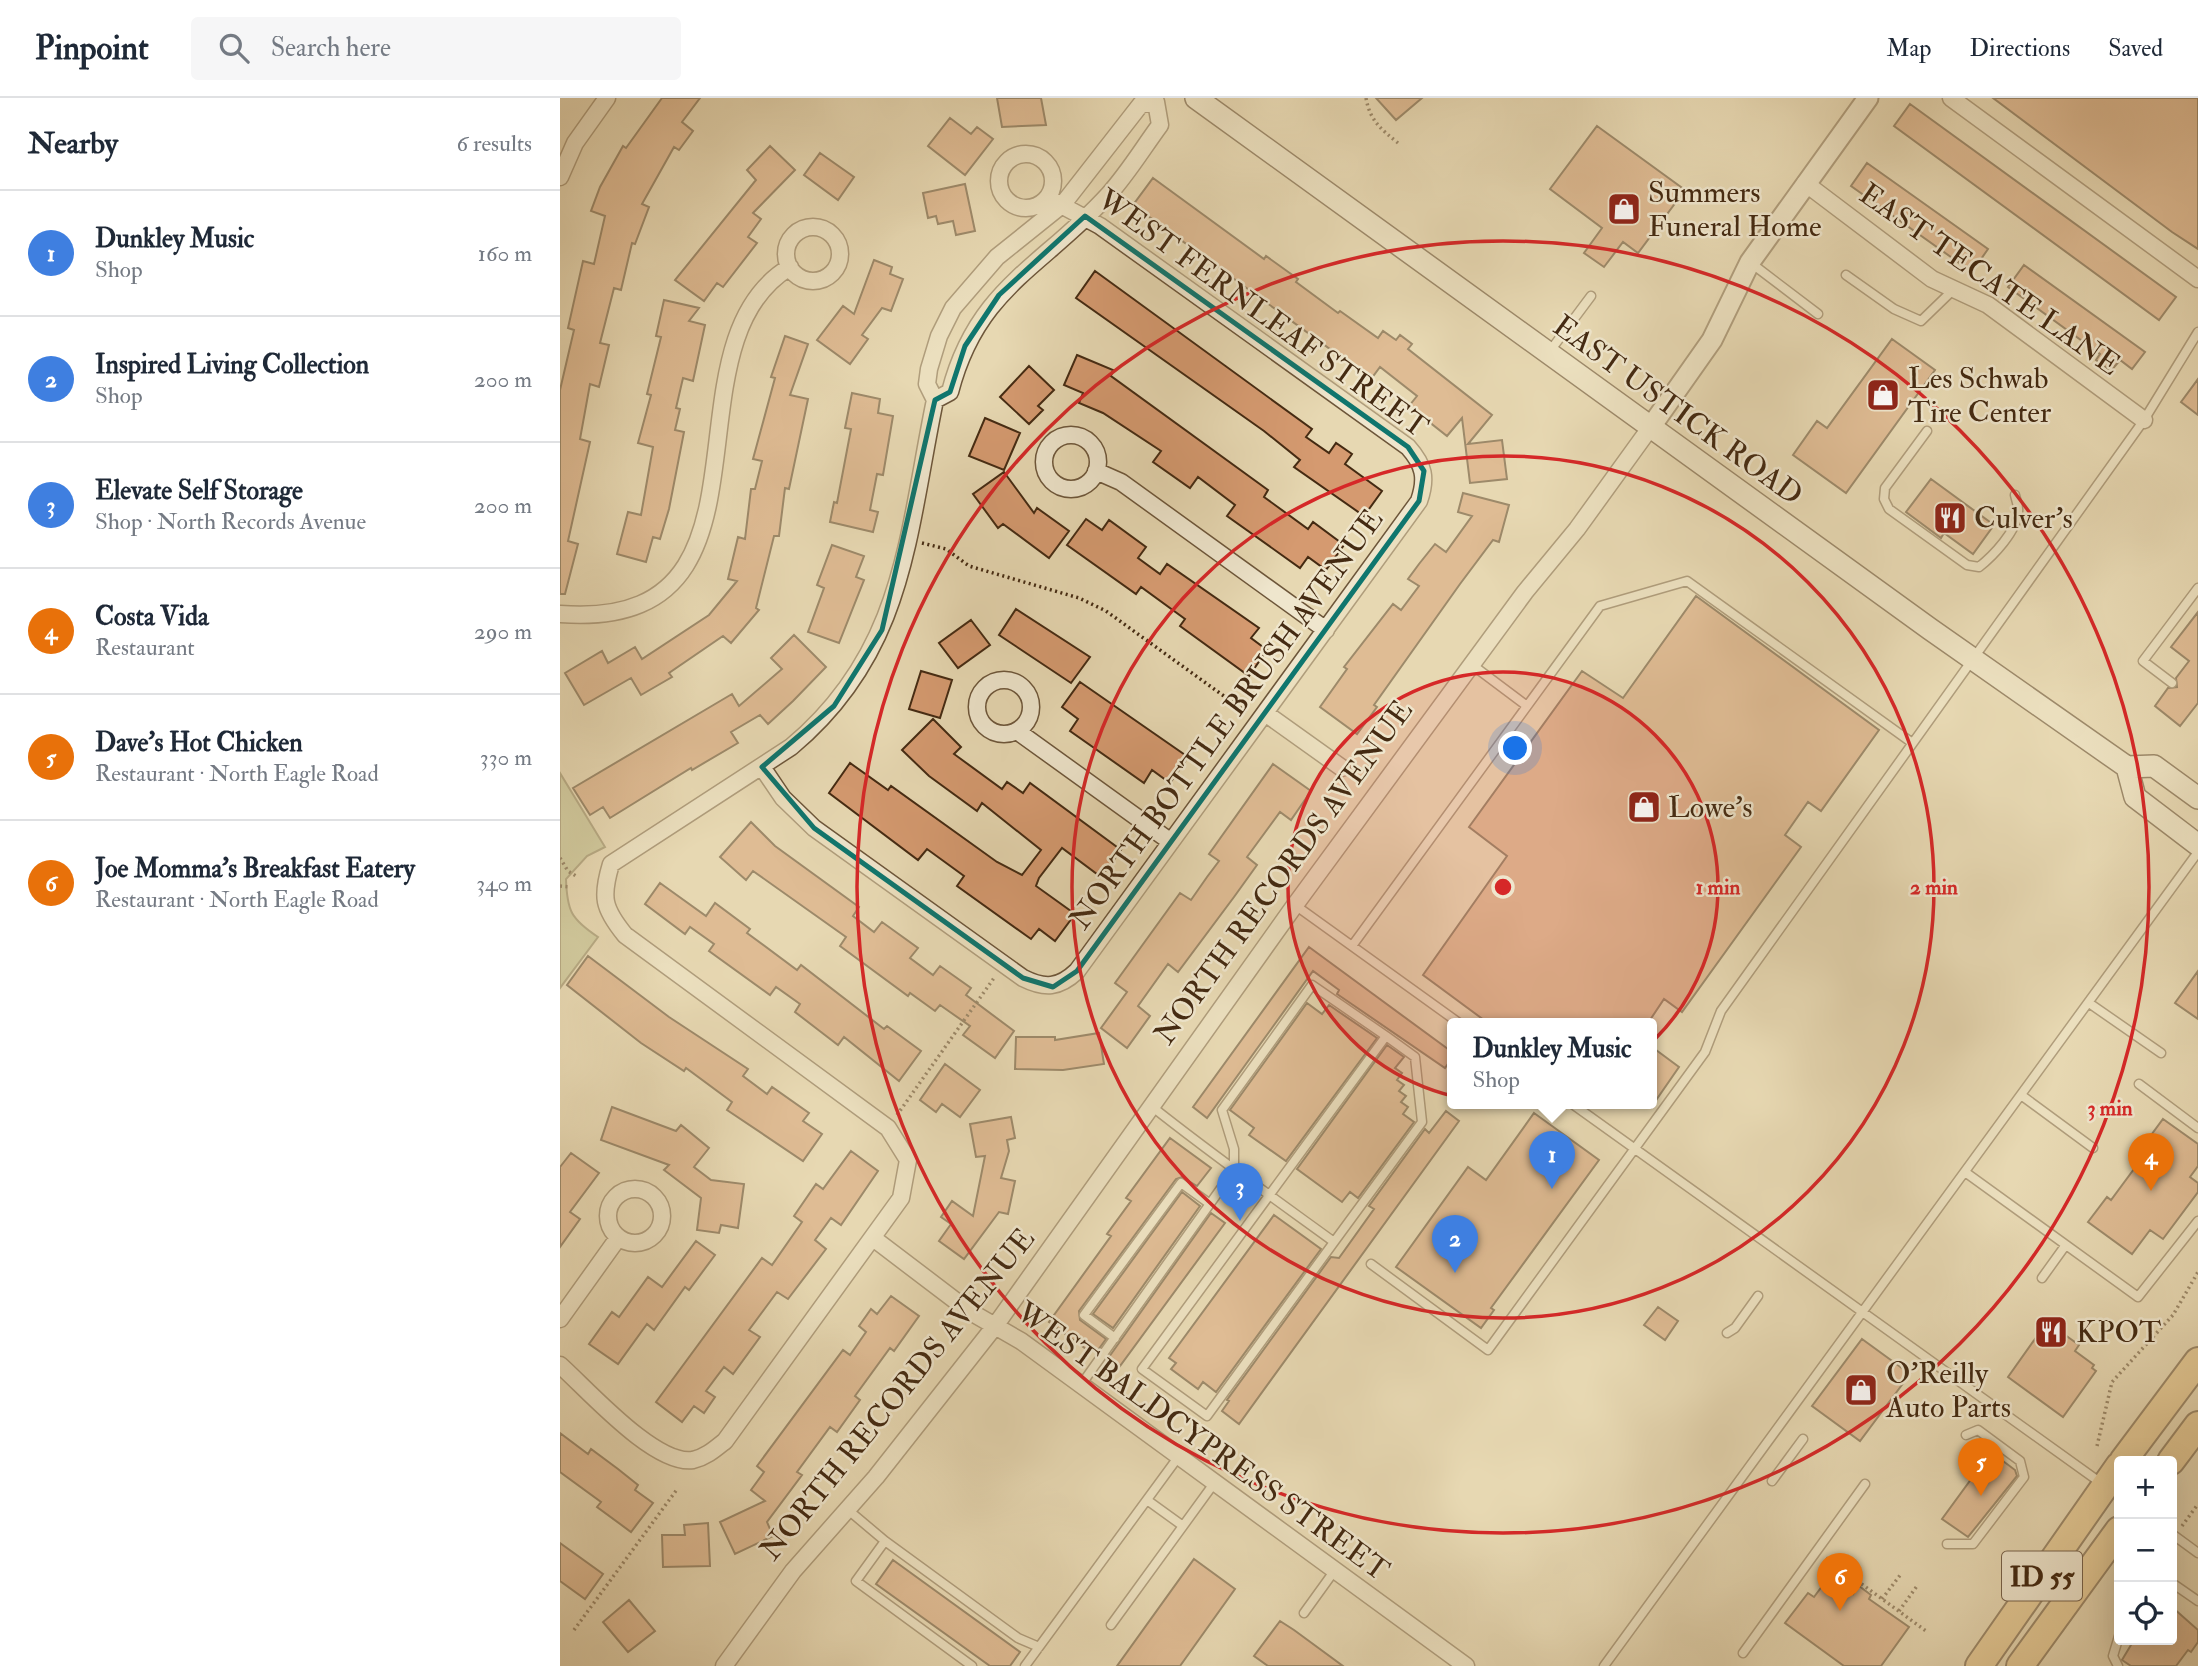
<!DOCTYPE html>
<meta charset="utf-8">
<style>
:root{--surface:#fff;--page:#f6f6f7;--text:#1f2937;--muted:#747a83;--line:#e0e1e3;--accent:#db2777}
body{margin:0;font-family:"IM FELL Double Pica",serif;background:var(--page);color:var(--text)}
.controls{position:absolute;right:21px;bottom:21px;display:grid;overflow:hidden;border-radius:7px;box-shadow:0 7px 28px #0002}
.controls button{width:63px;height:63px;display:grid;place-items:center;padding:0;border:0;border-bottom:2px solid var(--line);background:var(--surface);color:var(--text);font:35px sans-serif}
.you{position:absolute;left:956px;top:651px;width:24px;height:24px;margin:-18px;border:5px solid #fff;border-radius:50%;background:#1a73e8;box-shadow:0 0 0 10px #1a73e833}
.badge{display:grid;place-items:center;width:46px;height:46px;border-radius:50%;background:var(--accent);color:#fff;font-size:23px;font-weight:700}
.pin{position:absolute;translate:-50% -58px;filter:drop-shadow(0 2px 4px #0008)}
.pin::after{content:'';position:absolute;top:37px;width:24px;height:21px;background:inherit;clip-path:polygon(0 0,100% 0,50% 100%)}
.popup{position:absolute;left:887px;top:920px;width:210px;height:91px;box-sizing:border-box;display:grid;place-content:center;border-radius:7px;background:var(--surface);filter:drop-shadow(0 2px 5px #0005);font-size:23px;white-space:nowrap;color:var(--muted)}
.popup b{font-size:26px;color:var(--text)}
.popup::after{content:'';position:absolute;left:50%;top:100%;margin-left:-14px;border:14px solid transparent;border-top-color:var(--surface)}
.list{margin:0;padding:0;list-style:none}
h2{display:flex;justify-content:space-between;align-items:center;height:91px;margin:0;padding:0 28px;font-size:30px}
h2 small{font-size:23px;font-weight:400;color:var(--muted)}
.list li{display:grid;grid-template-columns:46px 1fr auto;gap:21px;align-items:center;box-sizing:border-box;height:126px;padding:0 28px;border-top:2px solid var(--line)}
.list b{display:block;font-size:26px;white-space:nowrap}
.list p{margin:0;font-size:23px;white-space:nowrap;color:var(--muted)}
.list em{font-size:23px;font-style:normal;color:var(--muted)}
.icon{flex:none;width:38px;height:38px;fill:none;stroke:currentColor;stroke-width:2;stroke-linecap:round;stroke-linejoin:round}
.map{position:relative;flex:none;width:1638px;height:1568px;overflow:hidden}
header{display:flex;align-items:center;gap:42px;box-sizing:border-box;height:98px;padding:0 35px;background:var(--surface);border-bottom:2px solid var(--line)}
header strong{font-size:33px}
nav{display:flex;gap:38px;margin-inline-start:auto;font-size:24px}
.search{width:490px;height:63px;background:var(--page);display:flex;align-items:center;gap:18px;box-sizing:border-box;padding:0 24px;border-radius:7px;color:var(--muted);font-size:26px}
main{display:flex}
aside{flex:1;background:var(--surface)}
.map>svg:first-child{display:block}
</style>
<header>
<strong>Pinpoint</strong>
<div class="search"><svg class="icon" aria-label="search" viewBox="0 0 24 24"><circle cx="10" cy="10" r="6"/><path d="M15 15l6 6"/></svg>Search here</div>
<nav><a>Map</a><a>Directions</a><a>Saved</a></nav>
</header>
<main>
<aside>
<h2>Nearby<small>6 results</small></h2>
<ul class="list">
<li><span class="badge" style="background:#3f7fe0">1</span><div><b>Dunkley Music</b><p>Shop</p></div><em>160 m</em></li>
<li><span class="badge" style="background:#3f7fe0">2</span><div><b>Inspired Living Collection</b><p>Shop</p></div><em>200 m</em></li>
<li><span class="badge" style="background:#3f7fe0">3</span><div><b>Elevate Self Storage</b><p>Shop · North Records Avenue</p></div><em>200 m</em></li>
<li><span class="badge" style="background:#e8710a">4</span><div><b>Costa Vida</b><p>Restaurant</p></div><em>290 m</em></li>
<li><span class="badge" style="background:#e8710a">5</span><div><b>Dave's Hot Chicken</b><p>Restaurant · North Eagle Road</p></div><em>330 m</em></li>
<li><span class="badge" style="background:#e8710a">6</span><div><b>Joe Momma's Breakfast Eatery</b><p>Restaurant · North Eagle Road</p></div><em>340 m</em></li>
</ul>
</aside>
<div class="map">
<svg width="1638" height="1568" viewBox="0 0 1638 1568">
<rect width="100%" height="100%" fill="#e7d8b2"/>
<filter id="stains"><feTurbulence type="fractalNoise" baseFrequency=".00286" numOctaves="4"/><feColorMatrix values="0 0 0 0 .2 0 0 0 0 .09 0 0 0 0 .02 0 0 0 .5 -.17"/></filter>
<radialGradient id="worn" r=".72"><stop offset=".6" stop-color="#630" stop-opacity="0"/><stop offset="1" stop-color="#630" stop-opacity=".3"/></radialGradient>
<path fill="#babd89" stroke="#7f744e" stroke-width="2" d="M0,675L45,749L27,758L6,781C7,813 11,821 38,839L0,890Z"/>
<path fill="#d59a70" stroke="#442a12" stroke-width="2" d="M102,0H140L122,24L133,33L119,52L114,49L82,106L89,109L75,146L72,145L61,192L54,190L40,245L49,247L39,289L30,286L20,341L30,344L8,443L18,446L5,496H0V292L14,232L8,230L23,163L34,166L45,118L31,113L40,89L63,48L66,50Z
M437,0H481L486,27L442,29Z
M816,0H862L836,22Z
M1433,0H1638V151L1612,134Z
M1350,6L1616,199L1599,222L1334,28Z
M390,20L411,36L417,29L433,41L405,77L368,48Z
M1037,28L1125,92L1078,155L1063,144L1044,169L1024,155L1042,130L990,91Z
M210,48L235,72L193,115L201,121L188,139L197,145L163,189L157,185L144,203L115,182L196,82L187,72Z
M260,55L294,79L278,102L244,77Z
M1307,65L1428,151L1412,174L1291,88Z
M593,80L704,161L706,158L738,181L736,184L778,215L780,213L818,240L823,233L836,242L840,237L852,246L848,251L932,317L908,346L942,342L947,381L910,385L902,320L887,338L849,308L857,298L820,269L811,281L573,107Z
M405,86L415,133L396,137L393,123L378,126L376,118L368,120L363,95Z
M314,162L332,169L330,176L343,181L331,213L322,210L302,237L308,241L290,266L257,242L283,208L294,216Z
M1464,167L1585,254L1572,271L1560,262L1551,273L1536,262L1540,256L1448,189Z
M535,173L752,331L746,339L769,355L776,345L792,356L785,366L822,393L804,418L734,369L740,362L704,333L516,200Z
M104,202L139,210L129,223L145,227L133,283L123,280L116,310L120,311L115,332L124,334L109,411L100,441L93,439L86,464L57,456L68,414L81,417L93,349L78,345L91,297L87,296L101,239L96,238Z
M225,238L248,246L230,297L248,301L229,391L225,390L219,438H214L196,510L199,512L171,545L163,538L109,575L112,579L81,597L71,580L24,607L5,575L42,553L48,565L75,549L82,561L149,517L177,483L168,481L178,439L185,441L191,391H195L202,363L193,361L215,280L211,279Z
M1332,241L1375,272L1286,395L1233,357L1257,323L1267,330Z
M517,257L553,272L551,278L708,392L704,399L748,431L753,424L784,447L766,472L748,459L740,470L667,418L675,407L638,379L630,390L593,364L601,353L543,315L519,305L523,295L504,287Z
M469,268L494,292L478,308L483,312L469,326L440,299Z
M1638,281V317L1621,304Z
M292,295L320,301L318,315L333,318L323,377L317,376L310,412L318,414L313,434L270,424L274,404L277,405L291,331L285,330Z
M425,320L460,335L444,372L409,358Z
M444,374L474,415L477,410L509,433L489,460L443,426L438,430L413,396Z
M1371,381L1434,427L1413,456L1384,435L1381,440L1346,414Z
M903,395L949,407L939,444L933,442L900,486L814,607L817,609L797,636L760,609L787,571L784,569L833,506L841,512L859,488L848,481L859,466L875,446L886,454L912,418L898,414Z
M526,421L542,432L549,422L586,449L578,460L600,476L607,466L699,530L691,540L707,552L689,578L620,528L625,521L581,489L576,496L507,447Z
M272,447L304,458L296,479L304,482L279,545L248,534L264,490L257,487Z
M1136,498L1319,632L1261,713L1248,704L1225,737L1241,749L1122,914L1104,901L1088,925H928L863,877L947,758L909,729L1022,573L1063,600Z
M456,511L530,559L511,585L439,537Z
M1638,514V605L1620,628L1595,608L1608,590L1617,589L1616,580L1629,563L1611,549Z
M411,522L430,547L398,570L379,545Z
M234,537L266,569L233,603L208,626L200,617L171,634L178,645L132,672L131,670L50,720L43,709L30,717L13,690L172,596L179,608L222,571L211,560Z
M361,573L392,582L380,620L349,611Z
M520,584L628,659L610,685L592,672L584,685L510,633L518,621L502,609Z
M373,621L401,649L394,656L442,691L447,684L463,695L470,685L561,752L541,779L502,750L479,780L476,788L515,816L495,843L479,831L471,841L397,788L404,778L367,751L358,762L269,695L290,665L328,692L331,688L437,764L462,777L481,752L422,705L417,713L369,678L342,652Z
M713,666L751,693L731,722L720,714L687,759L697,767L674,799L618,874L608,866L578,908L590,918L567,950L541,930L567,894L555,885L620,795L631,802L647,779L659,763L649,756Z
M191,724L215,748L299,809L293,818L314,834L322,824L358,850L350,860L373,877L380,868L411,890L406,897L454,933L435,960L403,937L410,928L380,907L375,913L350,895L348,898L280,848L286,839L193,773L186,782L160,759Z
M100,785L146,818L155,805L190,831L187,835L237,872L241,867L324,931L327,928L361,953L339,983L284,939L278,947L261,934L235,914L240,906L216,889L210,897L149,853L154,846L130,829L125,836L85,806Z
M749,849L892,954V960L885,970L777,896L779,892L753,873L647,1020L633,1009Z
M28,858L109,919L188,971L183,978L207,996L212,989L249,1015L243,1023L262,1036L243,1063L167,1012L172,1004L126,970L124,973L81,945L7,887Z
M1638,873V921L1615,905Z
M747,905L762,916L769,907L817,940L726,1063L689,1037L694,1030L670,1012Z
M539,935L544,966L503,972L455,971L456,939H495V942Z
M827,947L844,959L835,970L842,975L837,982L844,987L839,993L846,998L841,1004L848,1009L843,1016L854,1024L798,1100L790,1094L782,1104L737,1071Z
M1092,949L1119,969L1092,1008Z
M385,966L420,992L400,1019L382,1006L376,1014L360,1002Z
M52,1009L116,1033L121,1027L149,1050L134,1069L151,1082L184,1086L178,1130L161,1127L159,1135L137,1132L141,1100L104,1072L109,1067L41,1042Z
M886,1013L899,1023L679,1326L662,1313L669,1303L667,1302L771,1159L779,1160L814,1111L809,1108L865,1031L869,1035Z
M974,1015L1039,1062L931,1210L934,1212L921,1230L836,1169L908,1069L926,1082Z
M451,1019L455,1040L447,1042L449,1053L441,1080L455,1083L448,1116L439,1114L404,1161L379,1143L391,1126L381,1119L392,1103L413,1118L425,1058L416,1059L410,1026Z
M1603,1021L1638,1046V1068L1630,1079L1638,1085V1094L1603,1141L1590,1132L1572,1156L1528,1124L1547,1099L1551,1102L1588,1052L1583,1048Z
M610,1040L651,1070L637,1088L622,1079L616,1081L519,1213L520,1222L546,1241L538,1252L534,1249L530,1254L489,1224L551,1138L547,1136L571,1103L566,1100Z
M291,1053L318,1073L281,1127L271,1120L255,1142L266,1151L228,1201L217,1194L189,1232L200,1239L173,1276L164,1269L146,1293L155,1299L144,1315L134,1308L122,1324L96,1304L202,1160L212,1167L242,1124L234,1118L256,1086L263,1091Z
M11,1055L39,1075L10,1114L20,1121L0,1149V1069Z
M622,1094L640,1108L553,1230L533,1216Z
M651,1115L665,1125L560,1268L549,1259Z
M714,1117L761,1151L656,1294L643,1284L638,1291L611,1271L616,1265L609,1260Z
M136,1143L155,1157L129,1192L125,1189L94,1232L87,1226L58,1266L29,1246L52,1214L59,1219L88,1179L102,1189Z
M331,1198L359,1218L334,1253L330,1250L295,1298L300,1302L277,1334L270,1329L237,1374L242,1377L207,1424L213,1438L175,1456L160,1424L205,1403L191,1392L204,1374L197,1368L283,1252L290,1257L306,1234L299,1228L311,1211L317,1216Z
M1098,1209L1118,1223L1105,1242L1084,1227Z
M1487,1224L1519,1247L1515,1253L1534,1267L1532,1270L1536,1273L1503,1319L1448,1279Z
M1302,1241L1350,1276L1300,1343L1252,1308Z
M0,1335L28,1356L31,1351L58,1371L78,1387L75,1392L93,1405L71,1434L37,1409L41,1404L0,1374Z
M1431,1354L1455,1372L1457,1378L1408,1439L1382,1421Z
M148,1425L150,1468L103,1469L102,1437H125L124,1427Z
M0,1445L43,1476L25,1501L0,1483Z
M634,1461L675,1491L620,1568H557Z
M333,1462L460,1554L450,1568H430L316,1486Z
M1269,1479L1293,1496L1299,1488L1311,1497L1309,1501L1349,1529L1321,1568H1284L1225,1525L1248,1495L1254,1499Z
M69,1502L95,1533L68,1554L43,1524Z
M1612,1509L1638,1532V1544L1631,1554L1628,1552L1616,1568H1571L1562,1562L1574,1542H1612Z
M720,1523L734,1532L783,1568H708L694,1558Z"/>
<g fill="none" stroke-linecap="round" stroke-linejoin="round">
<defs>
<path id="service" d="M1191,165L1258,216
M1286,177L1334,211L1361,223L1393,192
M990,253L1031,198
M1367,333L1325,390L1324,401L1329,411L1407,467L1419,469C1433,458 1457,433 1458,414C1459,409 1456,402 1455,397
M911,566L967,608
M1612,585L1583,563L1638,490
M735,807L899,925
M792,848L1040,508L1127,483L1351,644
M1529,905L1601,955
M1579,986L1638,1030
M1461,997L1533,1050
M1011,1005L1541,1385
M590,1007C650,1055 712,1099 774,1144L647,1318L582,1271L826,938L855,959L862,1024L774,1144
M1405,1074L1578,1199L1638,1123
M811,1166L928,1252L1145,954L1161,913L1584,322L1638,234
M1482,1180L1505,1148
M1167,1235L1175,1230L1198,1198
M555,1240L524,1217L621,1085L650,1106
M521,1287L674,1072V1051L662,1012L752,887L826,938
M1212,1383L1243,1341
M587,1402L623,1428
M287,1411L325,1443
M1612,1436L1638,1455
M1387,1446H1413L1464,1379L1460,1363L1418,1332L1406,1337
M1612,1485L1638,1503
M744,1515L775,1472
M551,1527L655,1384
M1183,1555L1305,1386
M412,1568L296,1483L325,1443L458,1540L479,1549
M465,1568L619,1358
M1044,1568L1638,754
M1558,1568L1553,1558L1559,1538"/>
<path id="minor" d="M1391,0L1638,181
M596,4L600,27C583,50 568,75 549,96C483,169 417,189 390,294L375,302L367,286L369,271L379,238L393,210L437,159L503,106L581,6Z
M439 83a27 27 0 1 1 54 0a27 27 0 1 1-54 0Z
M0,79L15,45L47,0
M1245,85L1372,181L1428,207L1584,322
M226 156a27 27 0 1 1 54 0a27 27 0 1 1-54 0Z
M484 364a27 27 0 1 1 54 0a27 27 0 1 1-54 0Z
M536,373L561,384L766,532
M0,516C234,534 97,248 230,169
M417 609a27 27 0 1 1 54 0a27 27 0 1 1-54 0Z
M705,615L782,670
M457,633L611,744
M202,669L223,700L254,730L463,880C485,891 499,890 517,873L859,403C867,380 864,367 848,349L540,128L488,100
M48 1118a27 27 0 1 1 54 0a27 27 0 1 1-54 0Z
M313,1140L409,1213L461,1243L906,1568
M0,1221L58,1140
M0,1267C28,1292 95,1368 133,1362C146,1359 155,1351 165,1343L341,1100L348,1062L328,1030L65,837C43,810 41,799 51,766L231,649C345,554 347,438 375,302
M164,1568L233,1473L316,1379L435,1228L735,807L965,494L1017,431L1090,330"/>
<path id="tertiary" d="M1090,330L1152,242L1190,164L1308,0"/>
<path id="secondary" d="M636,0L1370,531L1567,669L1594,668L1638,700
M1567,669L1575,699L1638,747"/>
<path id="trunk" d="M1563,1363L1638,1263
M1611,1363L1638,1327
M1419,1568L1559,1368
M1460,1568L1559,1432"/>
</defs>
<use href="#service" stroke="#6d563a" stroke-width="11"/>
<use href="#minor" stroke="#6d563a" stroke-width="19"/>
<use href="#tertiary" stroke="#6d563a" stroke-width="23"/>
<use href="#secondary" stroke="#442a12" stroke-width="24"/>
<use href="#trunk" stroke="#442a12" stroke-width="30"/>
<path stroke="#442a12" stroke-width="3.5" stroke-dasharray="2 3.5" stroke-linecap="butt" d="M806,0C810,23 821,31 838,45
M362,445L386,451L409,468L519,500L546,513L686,614
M0,760L8,773L16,778
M0,788L11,789
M337,1017L434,880
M1537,1348L1552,1284L1613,1217L1638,1174
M1622,1428L1638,1406
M1266,1460L1366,1533
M1322,1501L1341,1476
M1339,1513L1357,1488
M14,1532L118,1390"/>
<use href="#service" stroke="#efe6cd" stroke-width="8"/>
<use href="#minor" stroke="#efe6cd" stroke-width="16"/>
<use href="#tertiary" stroke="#efe6cd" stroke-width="19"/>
<use href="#secondary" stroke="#efe6cd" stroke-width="21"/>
<use href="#trunk" stroke="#e4bc79" stroke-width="26"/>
</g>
<path d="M0 0H1638V1568H0ZM525,118L848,349L864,373L859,403L517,873L493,889L463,880L254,730L202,669L274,608L322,532L375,302L390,294L405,248L439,197Z" fill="#e7d8b2" fill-opacity=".55" fill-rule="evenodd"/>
<path fill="none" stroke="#0f766e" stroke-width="5" stroke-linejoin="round" d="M525,118L848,349L864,373L859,403L517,873L493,889L463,880L254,730L202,669L274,608L322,532L375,302L390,294L405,248L439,197Z"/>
<circle cx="943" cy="789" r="215" fill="#d62828" fill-opacity=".12"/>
<g fill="none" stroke="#d62828" stroke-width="3.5">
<circle cx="943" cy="789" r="215"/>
<circle cx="943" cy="789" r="431"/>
<circle cx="943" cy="789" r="646"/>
</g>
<defs>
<symbol id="shop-square" viewBox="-11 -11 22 22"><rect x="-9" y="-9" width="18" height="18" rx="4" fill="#8f2418" stroke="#efe6cd"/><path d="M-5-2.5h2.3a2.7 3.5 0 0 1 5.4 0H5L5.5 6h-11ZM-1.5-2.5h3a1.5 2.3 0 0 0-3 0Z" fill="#fff"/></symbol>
<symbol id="restaurant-square" viewBox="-11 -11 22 22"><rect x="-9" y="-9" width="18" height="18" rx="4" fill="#8f2418" stroke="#efe6cd"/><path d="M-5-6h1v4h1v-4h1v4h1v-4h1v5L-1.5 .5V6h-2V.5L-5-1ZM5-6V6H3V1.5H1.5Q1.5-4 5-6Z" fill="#fff"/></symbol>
</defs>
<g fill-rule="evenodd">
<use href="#shop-square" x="1045" y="92" width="38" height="38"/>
<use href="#shop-square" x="1304" y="278" width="38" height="38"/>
<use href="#restaurant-square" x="1371" y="401" width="38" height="38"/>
<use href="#shop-square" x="1065" y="690" width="38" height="38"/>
<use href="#restaurant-square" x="1472" y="1215" width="38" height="38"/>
<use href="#shop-square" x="1282" y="1273" width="38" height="38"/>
</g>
<g text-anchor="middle" stroke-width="5" stroke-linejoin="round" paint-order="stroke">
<rect fill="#efe6cd" stroke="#77624a" stroke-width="2" x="1442" y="1453.5" width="80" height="49" rx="5"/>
<g font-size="28" font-weight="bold" fill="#442a12">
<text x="1482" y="1488">ID 55</text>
</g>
<g font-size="30" fill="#442a12" stroke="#efe6cd" text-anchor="start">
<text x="1088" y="104">Summers<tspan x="1088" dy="34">Funeral Home</tspan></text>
<text x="1348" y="290">Les Schwab<tspan x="1348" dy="34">Tire Center</tspan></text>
<text x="1414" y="430">Culver's</text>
<text x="1108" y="719">Lowe's</text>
<text x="1516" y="1244">KPOT</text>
<text x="1326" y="1285">O'Reilly<tspan x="1326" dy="34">Auto Parts</tspan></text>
</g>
<g font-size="30" fill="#442a12" stroke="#efe6cd">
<text transform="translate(1430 181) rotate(35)" y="10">EAST TECATE LANE</text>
<text transform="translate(703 215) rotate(36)" y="10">WEST FERNLEAF STREET</text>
<text transform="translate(1118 312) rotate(36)" y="10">EAST USTICK ROAD</text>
<text transform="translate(666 621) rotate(-54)" y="10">NORTH BOTTLE BRUSH AVENUE</text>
<text transform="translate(723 774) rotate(-54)" y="10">NORTH RECORDS AVENUE</text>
<text transform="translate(337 1296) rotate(-51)" y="10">NORTH RECORDS AVENUE</text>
<text transform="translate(643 1343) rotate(36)" y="10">WEST BALDCYPRESS STREET</text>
</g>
</g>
<circle cx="943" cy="789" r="10" fill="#d62828" stroke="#efe6cd" stroke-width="3.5"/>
<g font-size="21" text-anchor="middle" font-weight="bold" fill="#d62828" stroke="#efe6cd" stroke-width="5" stroke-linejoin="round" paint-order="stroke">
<text x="1158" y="796">1 min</text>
<text x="1374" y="796">2 min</text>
<text x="1550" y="1017">3 min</text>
</g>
<rect width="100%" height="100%" filter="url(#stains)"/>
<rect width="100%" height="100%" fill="url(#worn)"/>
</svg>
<div class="controls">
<button>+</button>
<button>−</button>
<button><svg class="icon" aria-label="locate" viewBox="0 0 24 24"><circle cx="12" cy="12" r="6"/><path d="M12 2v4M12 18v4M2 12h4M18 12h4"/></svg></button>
</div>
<div class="you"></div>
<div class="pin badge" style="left:992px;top:1091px;background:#3f7fe0">1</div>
<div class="popup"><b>Dunkley Music</b>Shop</div>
<div class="pin badge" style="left:895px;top:1175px;background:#3f7fe0">2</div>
<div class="pin badge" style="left:680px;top:1123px;background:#3f7fe0">3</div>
<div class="pin badge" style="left:1591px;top:1093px;background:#e8710a">4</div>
<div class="pin badge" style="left:1421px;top:1398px;background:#e8710a">5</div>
<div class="pin badge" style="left:1280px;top:1513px;background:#e8710a">6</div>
</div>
</main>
